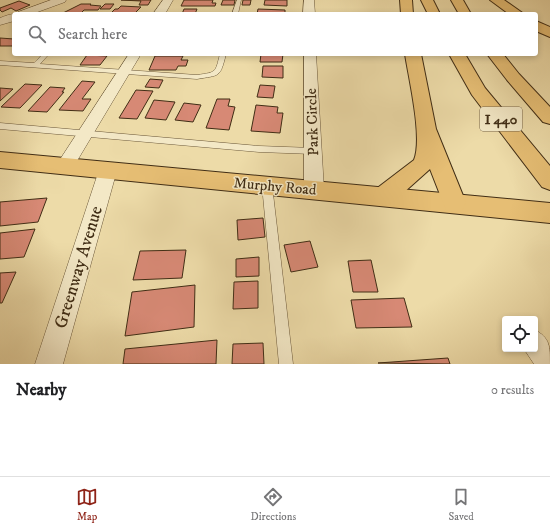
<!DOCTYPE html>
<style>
:root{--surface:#fff;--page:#f6f6f6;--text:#202124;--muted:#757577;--line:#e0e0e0;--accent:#8f2418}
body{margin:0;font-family:"IM FELL DW Pica",serif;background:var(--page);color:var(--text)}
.controls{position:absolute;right:12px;bottom:12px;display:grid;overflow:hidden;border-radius:4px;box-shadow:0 2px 6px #0003}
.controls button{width:36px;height:36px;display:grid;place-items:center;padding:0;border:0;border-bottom:1px solid var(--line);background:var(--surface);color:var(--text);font:20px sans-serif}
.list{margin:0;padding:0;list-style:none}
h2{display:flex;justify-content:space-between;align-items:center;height:52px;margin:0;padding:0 16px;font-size:17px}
h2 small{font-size:13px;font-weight:400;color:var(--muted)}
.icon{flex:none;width:22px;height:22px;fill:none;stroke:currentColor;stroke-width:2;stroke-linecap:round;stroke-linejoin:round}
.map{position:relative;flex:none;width:550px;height:364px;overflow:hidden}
.search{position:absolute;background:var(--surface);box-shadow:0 2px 6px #0003;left:12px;right:12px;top:12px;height:44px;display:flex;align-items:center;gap:10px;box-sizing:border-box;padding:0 14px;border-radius:4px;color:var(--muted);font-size:15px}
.sheet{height:112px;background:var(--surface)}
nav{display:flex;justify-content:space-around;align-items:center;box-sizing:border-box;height:56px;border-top:1px solid var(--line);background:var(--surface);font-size:11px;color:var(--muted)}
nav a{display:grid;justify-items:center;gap:2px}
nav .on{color:var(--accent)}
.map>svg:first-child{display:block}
</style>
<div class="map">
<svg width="550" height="364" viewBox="0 0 550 364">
<rect width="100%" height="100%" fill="#eddba8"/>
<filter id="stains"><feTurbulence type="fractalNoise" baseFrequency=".005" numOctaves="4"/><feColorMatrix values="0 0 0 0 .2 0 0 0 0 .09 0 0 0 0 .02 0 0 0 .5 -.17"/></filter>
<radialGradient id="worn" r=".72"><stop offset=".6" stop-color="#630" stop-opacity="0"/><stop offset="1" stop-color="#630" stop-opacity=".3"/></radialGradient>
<path fill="#d78975" stroke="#402d15" d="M121,0H151L148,5H139L141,1Z
M184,0H213L212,3H216L215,6H181Z
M223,0H235L234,5H221Z
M243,0H251L250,5H242Z
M265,0H287V6L264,5Z
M19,1L30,5L16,11L11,8L2,12L0,10V8Z
M81,4H91L90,5L101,6L98,10H84L81,13H63Z
M105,4H114L110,9H100Z
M121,6L141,7L134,14H110L115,9H118Z
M184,9H197L195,14H182Z
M258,9L285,10V14H257Z
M0,38L14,39V46H0Z
M261,54H283L282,62H260Z
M87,55L107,56L100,65H80Z
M155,56H183L181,60H188L186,66H178L176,70H149Z
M263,66H283V78L262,77Z
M150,79L163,80L159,88L145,87Z
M82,81L95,82L82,99H91L83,111L59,110Z
M25,84L42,85L20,108L1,107Z
M260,85L275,86L273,98L257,97Z
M50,87L65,88L62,92H64L47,112L28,111Z
M0,88L13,89L0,101Z
M136,90L153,91L137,119L119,118Z
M217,99H230L228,106L235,107L229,130L206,128Z
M154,100L175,102L166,120L145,118Z
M184,103L201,105L193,122L175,120Z
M256,105L278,107L277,113H283L280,133L251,131Z
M47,198L38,222L0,226V202Z
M263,218L265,237L238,240L237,220Z
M35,229L24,257L0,259V233Z
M310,241L318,267L291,272L284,245Z
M186,250L182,278L133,280L140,251Z
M259,257V276L236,277V259Z
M371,260L378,292H353L348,261Z
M16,272L2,303H0V273Z
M258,281V308L233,309L234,282Z
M195,285L194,327L125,336L132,292Z
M404,298L412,327L356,328L351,300Z
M217,340L216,364H123L125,349Z
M263,343L264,364H232L233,344Z
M448,358L450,364L378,363Z"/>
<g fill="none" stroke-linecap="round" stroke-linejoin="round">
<defs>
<path id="service" d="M237,0H241L238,14H232Z
M43,54H49L40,64L197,75C217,72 215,73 220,54H226C220,78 220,75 197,79L0,65V61L34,63Z
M0,123L259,146L313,148L317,151L313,154L259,152L0,129Z
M267,181L270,182L272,185L293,364H279L262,185L264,182Z"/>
<path id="minor" d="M51,0H66L65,2L32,14H16L18,12Z
M163,0H173L165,14H153Z
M304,0H314L315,14H303Z
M14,14V21L0,25V18C5,16 10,14 15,14Z
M129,54H141L71,171L65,173L59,171L56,166L59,161Z
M304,54H316L324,190L321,196L314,198L307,196L304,190Z
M108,163L115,165L117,170L63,364H35L99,170L101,165Z
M535,330C550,338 550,346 550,364H534L524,349H535Z"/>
<path id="primary" d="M0,152L550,203V223L0,168Z"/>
<path id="motorway" d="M400,0H412L413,14H401Z
M421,0H433L440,14H428Z
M451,0H463L471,14H459Z
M490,0H504L524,14H509Z
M536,21L550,27V37L536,31Z
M405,54H421L436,129L466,203L462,210L454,213L446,210L430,169L392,203L384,205L376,203L373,196L376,189L414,160C423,138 409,80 405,54Z
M449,54H465L485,88L550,166V190L542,187L472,95Z
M487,54H503L519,74L550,107V124L543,122L507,80Z"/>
</defs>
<use href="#service" stroke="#6b583a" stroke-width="1"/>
<use href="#minor" stroke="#6b583a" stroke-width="1"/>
<use href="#primary" stroke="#402d15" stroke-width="2"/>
<use href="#motorway" stroke="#402d15" stroke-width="2"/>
<use href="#service" fill="#f3e8c6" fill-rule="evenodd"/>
<use href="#minor" fill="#f3e8c6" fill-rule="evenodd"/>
<use href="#primary" fill="#e6be74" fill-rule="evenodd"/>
<use href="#motorway" fill="#e6be74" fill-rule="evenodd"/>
</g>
<g text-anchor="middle" stroke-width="3" stroke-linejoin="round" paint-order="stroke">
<rect fill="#f3e8c6" stroke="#76654a" stroke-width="1" x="480" y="107" width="42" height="24" rx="3"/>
<g font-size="14" font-weight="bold" fill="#402d15">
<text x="501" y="124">I 440</text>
</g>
<g font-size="15" fill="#402d15" stroke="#f3e8c6">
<text transform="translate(312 122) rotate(-92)" y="5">Park Circle</text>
<text transform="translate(275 186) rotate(5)" y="5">Murphy Road</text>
</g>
<g font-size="18" fill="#402d15" stroke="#f3e8c6">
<text transform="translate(78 267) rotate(-73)" y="6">Greenway Avenue</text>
</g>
</g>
<rect width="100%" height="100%" filter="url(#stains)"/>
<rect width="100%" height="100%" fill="url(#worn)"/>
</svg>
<div class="controls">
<button><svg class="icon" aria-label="locate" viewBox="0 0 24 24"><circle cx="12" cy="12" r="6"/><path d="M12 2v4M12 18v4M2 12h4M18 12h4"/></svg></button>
</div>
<div class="search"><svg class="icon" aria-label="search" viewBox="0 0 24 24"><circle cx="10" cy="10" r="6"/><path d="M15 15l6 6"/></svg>Search here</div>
</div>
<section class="sheet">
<h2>Nearby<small>0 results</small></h2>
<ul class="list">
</ul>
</section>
<nav>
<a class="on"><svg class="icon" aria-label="map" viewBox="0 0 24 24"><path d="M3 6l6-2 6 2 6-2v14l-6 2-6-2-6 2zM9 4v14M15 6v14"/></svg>Map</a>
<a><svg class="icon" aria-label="directions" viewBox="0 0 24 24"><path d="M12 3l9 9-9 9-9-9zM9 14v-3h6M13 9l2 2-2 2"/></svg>Directions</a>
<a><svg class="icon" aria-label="saved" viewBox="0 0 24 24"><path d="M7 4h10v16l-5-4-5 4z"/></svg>Saved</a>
</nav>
